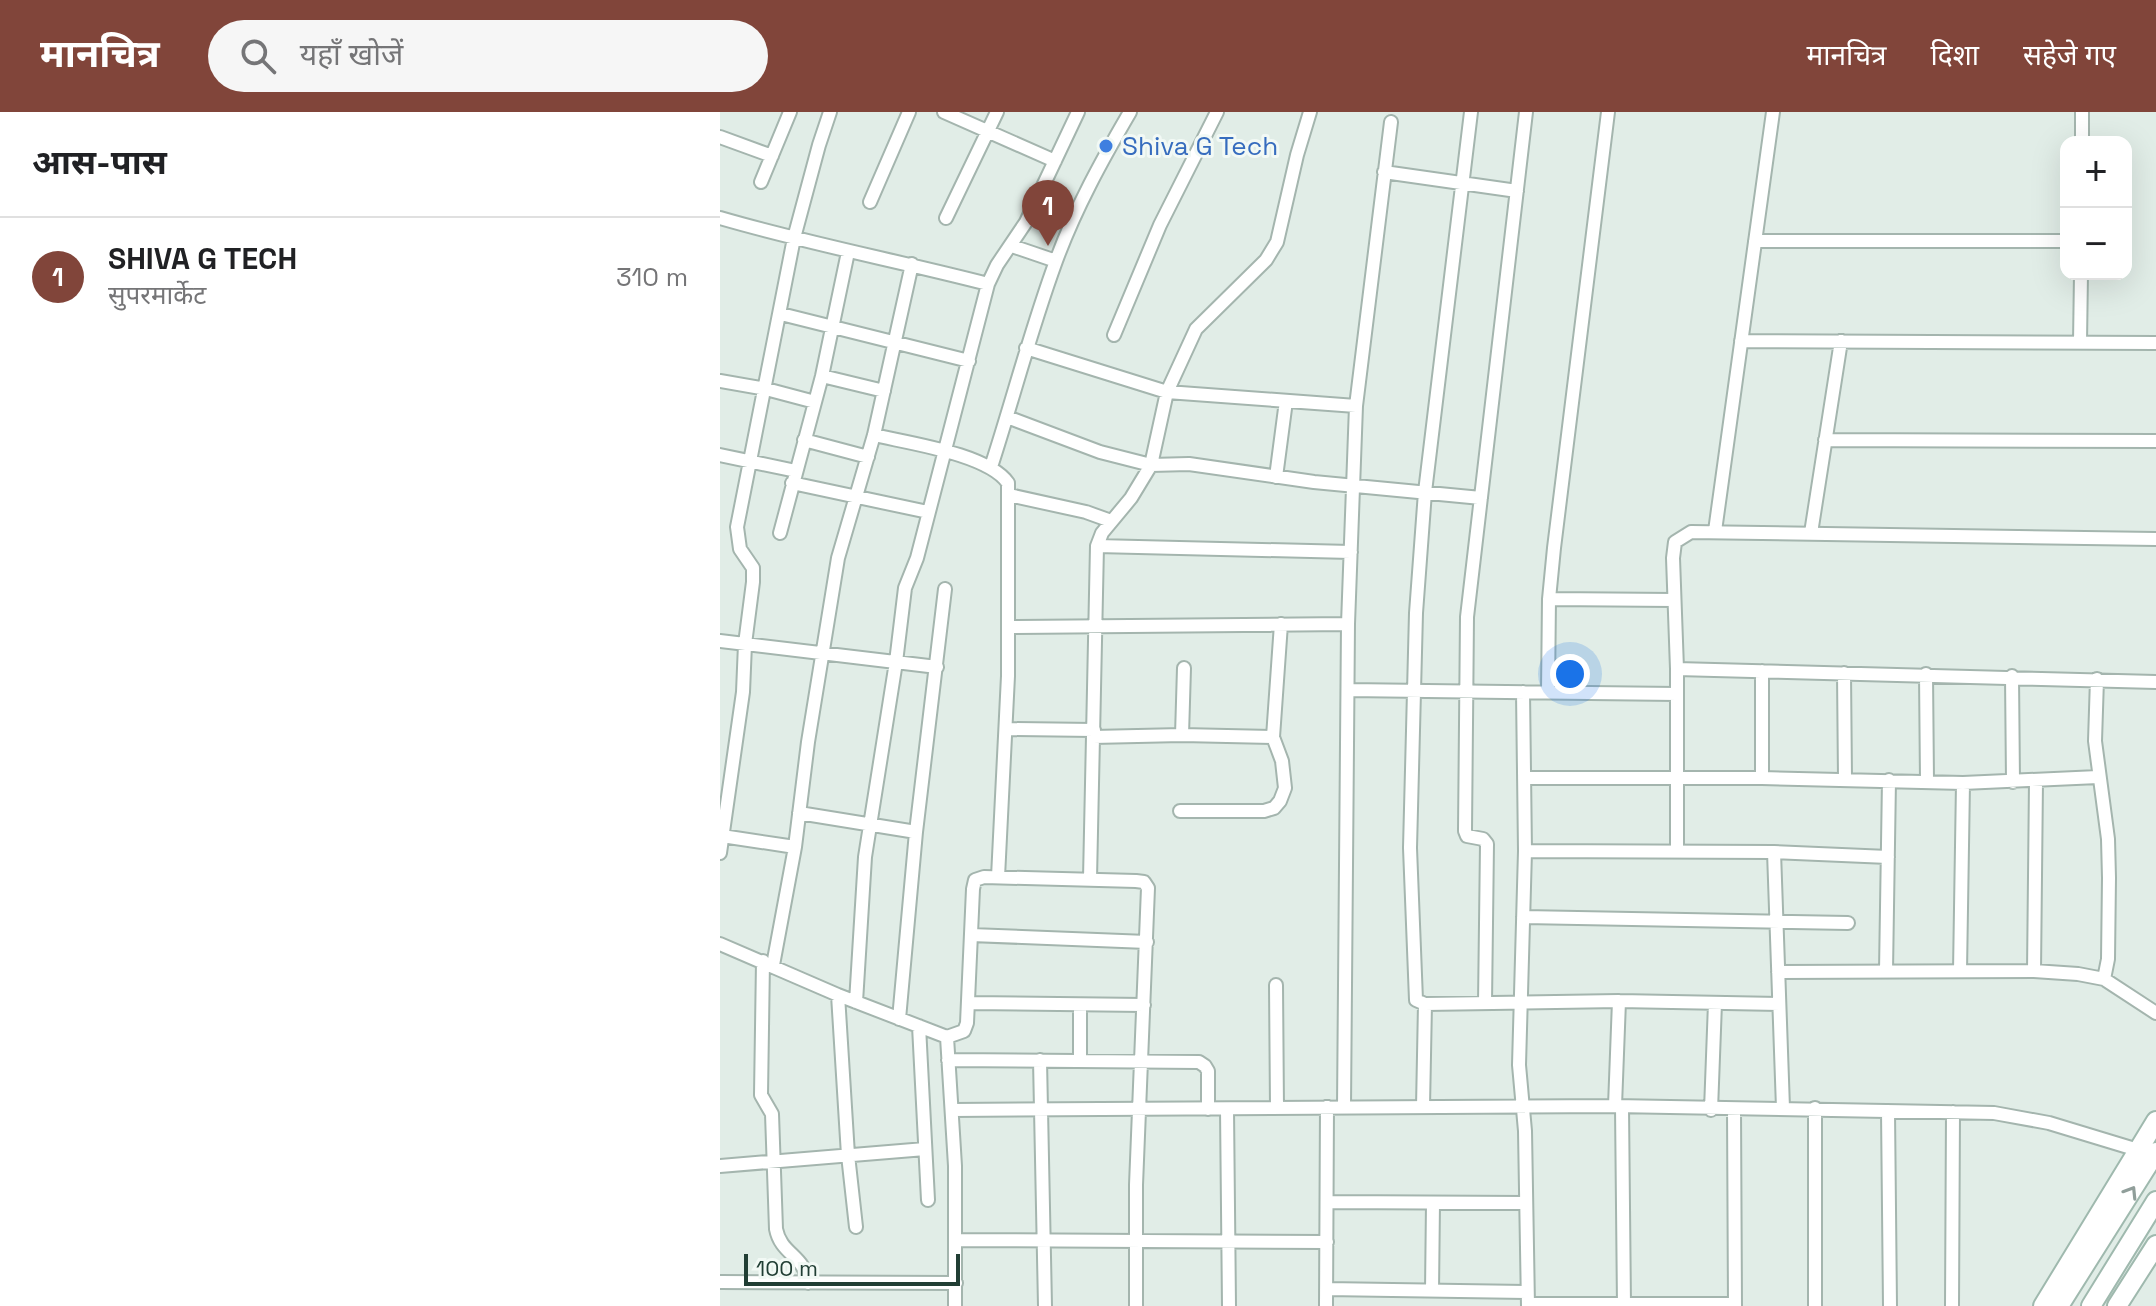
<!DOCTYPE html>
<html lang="hi">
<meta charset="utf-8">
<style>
:root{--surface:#fff;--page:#f6f6f6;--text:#202124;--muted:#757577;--line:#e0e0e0;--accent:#81453a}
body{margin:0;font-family:"Space Grotesk","Noto Sans Devanagari",sans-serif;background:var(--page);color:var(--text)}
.controls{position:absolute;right:24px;top:24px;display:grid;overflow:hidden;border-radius:16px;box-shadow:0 8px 32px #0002}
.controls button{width:72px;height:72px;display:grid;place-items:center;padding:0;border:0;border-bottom:2px solid var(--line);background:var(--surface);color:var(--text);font:40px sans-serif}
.scale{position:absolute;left:24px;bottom:20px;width:216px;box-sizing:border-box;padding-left:8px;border:4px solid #213e34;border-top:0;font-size:22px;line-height:28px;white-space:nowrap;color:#213e34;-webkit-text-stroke:6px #f2f9f5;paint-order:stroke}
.you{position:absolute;left:850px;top:562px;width:28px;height:28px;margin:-20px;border:6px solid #fff;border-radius:50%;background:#1a73e8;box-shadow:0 0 0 12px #1a73e833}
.badge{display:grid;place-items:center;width:52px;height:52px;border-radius:50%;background:var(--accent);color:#fff;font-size:26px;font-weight:700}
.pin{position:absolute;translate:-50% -66px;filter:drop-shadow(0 2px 4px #0008)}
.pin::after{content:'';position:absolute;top:42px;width:28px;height:24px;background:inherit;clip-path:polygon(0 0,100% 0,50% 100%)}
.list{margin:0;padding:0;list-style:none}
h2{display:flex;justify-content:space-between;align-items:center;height:104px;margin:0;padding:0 32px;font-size:34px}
h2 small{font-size:26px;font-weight:400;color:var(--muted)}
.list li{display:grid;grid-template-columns:52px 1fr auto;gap:24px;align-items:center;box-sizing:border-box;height:120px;padding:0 32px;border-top:2px solid var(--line)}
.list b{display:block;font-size:30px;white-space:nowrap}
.list p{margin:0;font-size:26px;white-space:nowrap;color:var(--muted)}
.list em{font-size:26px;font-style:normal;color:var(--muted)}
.icon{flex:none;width:44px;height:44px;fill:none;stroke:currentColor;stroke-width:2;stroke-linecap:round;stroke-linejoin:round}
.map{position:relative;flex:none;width:1436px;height:1194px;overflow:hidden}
header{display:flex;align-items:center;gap:48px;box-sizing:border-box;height:112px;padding:0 40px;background:var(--accent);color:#fff}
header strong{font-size:38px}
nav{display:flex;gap:44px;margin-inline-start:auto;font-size:28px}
.search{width:560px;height:72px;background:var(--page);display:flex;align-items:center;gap:20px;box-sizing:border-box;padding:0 28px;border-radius:44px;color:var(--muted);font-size:30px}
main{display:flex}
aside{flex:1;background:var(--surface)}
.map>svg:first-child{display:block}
</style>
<header>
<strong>मानचित्र</strong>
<div class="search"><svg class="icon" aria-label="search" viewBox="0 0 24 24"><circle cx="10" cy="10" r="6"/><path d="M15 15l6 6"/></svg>यहाँ खोजें</div>
<nav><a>मानचित्र</a><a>दिशा</a><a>सहेजे गए</a></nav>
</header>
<main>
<aside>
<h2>आस-पास<small></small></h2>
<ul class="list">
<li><span class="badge">1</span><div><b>SHIVA G TECH</b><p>सुपरमार्केट</p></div><em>310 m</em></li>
</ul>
</aside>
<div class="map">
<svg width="1436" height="1194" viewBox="0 0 1436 1194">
<rect width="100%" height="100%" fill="#e1ede7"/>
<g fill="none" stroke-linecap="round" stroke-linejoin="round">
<defs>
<path id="street" d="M224,0L335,49
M751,0L705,380L696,501L690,736L696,888L705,892L899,889L1059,892
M0,25L52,44
M1362,30V0
M664,60L797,79
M41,70L70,0
M150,90L189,0
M0,106C89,132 179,149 268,172
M226,106L277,0
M1035,129H1346
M292,134L336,149
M61,202L249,249
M394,223L440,113L497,0
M1021,229L1436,231
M1360,230L1361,162
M306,236L447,280L636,294
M102,264L164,279
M0,269L46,277L95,290
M287,305L380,340L431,353L469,352L594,370L761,386
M154,323C188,331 268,342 288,371V564L278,765
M84,328L148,345
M1105,328L1436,329
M0,343L76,359
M271,355C293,287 311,217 336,149C355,97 382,48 410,0
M556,365L566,289
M72,371L208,400
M289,383L366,400L391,409
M995,419L1053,0
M60,421L102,264L128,140
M1091,421L1121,229
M377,434L631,440
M829,487L954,488
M288,515L628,512
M0,529L217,555
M957,557L1436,570
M1042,559V666
M1124,561L1125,667
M1206,562L1207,669
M1292,564L1293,670
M1377,567L1375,629L1388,727L1389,766L1388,847L1384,867
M628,578L957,582
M828,578L829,487L834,436L888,0
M803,580L805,739L799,953L805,1019L808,1194
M286,617L374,618
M462,623L464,556
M373,625L462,623L553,625
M804,666H1042L1243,671L1378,665
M460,699H544L554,696L560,689L565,676L562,649L553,625L561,512
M79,701L196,720
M2,724L75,735
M805,739L1054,740L1168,745
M957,740V557L953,446L955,430L971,420L1436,427
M1054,740L1063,996
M0,741L23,580L25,532L33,470V456L20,437L17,415L74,126L99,33L110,0
M370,767L377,434L382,421L411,386L431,353L447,280L476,217L546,148L557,130L577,43L590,0
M803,805L1128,811
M251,823L427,830
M0,832L118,883L227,925
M43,849L41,983L52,1002L56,1117C61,1143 85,1143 88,1171
M53,853L75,735L88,630L118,446L154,323L192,152
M1166,859L1169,668
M1240,859L1243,671
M1314,859L1316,669
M1058,860L1314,859L1358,862L1384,867L1436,901
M556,873L557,996
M118,883L128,1043L136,1115
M136,890L145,745L176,550L185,476L197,446L268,172L277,153L306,110L358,0
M248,891L424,893
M765,891L767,732L763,727L747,724L745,719L747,505L806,0
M179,907L196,720L225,477
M199,914L208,1088
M228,948L479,950L485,954L488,959V997
M320,948L325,1194
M360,948V893
M895,994L899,889
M624,995L628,512L636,294L671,10
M703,995L705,892
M902,995L904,1194
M507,997L509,1194
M1014,997L1015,1194
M232,998L895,994L1274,1001L1329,1011L1418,1038
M991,998L995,891
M1168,999L1170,1194
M0,1054L205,1037
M608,1090L806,1091
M236,1128L607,1130
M0,1170L236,1171
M606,1177L807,1180
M712,1179L713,1091
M808,1192H1015
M235,1194V1054L227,925L244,919L247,911L253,777L255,768L264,765L416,769L424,770L428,776L416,1073V1194
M606,1194L607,995
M1095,1194V996
M1232,1194L1233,1000"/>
<path id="secondary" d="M1323,1194L1436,1009
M1339,1194L1436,1040
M1371,1194L1436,1089
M1397,1194L1436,1133"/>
</defs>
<use href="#street" stroke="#a4b5ae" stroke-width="16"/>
<use href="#secondary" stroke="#9fb9ae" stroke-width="22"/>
<use href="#street" stroke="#fff" stroke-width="12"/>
<use href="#secondary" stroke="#fff" stroke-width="18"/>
</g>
<defs><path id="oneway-chevron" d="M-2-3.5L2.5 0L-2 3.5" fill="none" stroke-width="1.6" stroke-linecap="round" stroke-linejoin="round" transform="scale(2)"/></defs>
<use stroke="#909e9a" href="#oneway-chevron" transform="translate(1411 1080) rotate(-58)"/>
<circle fill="#3f7fe0" stroke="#f2f9f5" stroke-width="3" cx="386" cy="34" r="8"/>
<g text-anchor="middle" stroke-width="6" stroke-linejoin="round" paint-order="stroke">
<g font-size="26" fill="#366cbe" stroke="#f2f9f5" text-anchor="start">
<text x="402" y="43">Shiva G Tech</text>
</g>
</g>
</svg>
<div class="controls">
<button>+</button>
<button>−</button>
</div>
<div class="scale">100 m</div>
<div class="you"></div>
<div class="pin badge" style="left:328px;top:134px">1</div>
</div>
</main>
